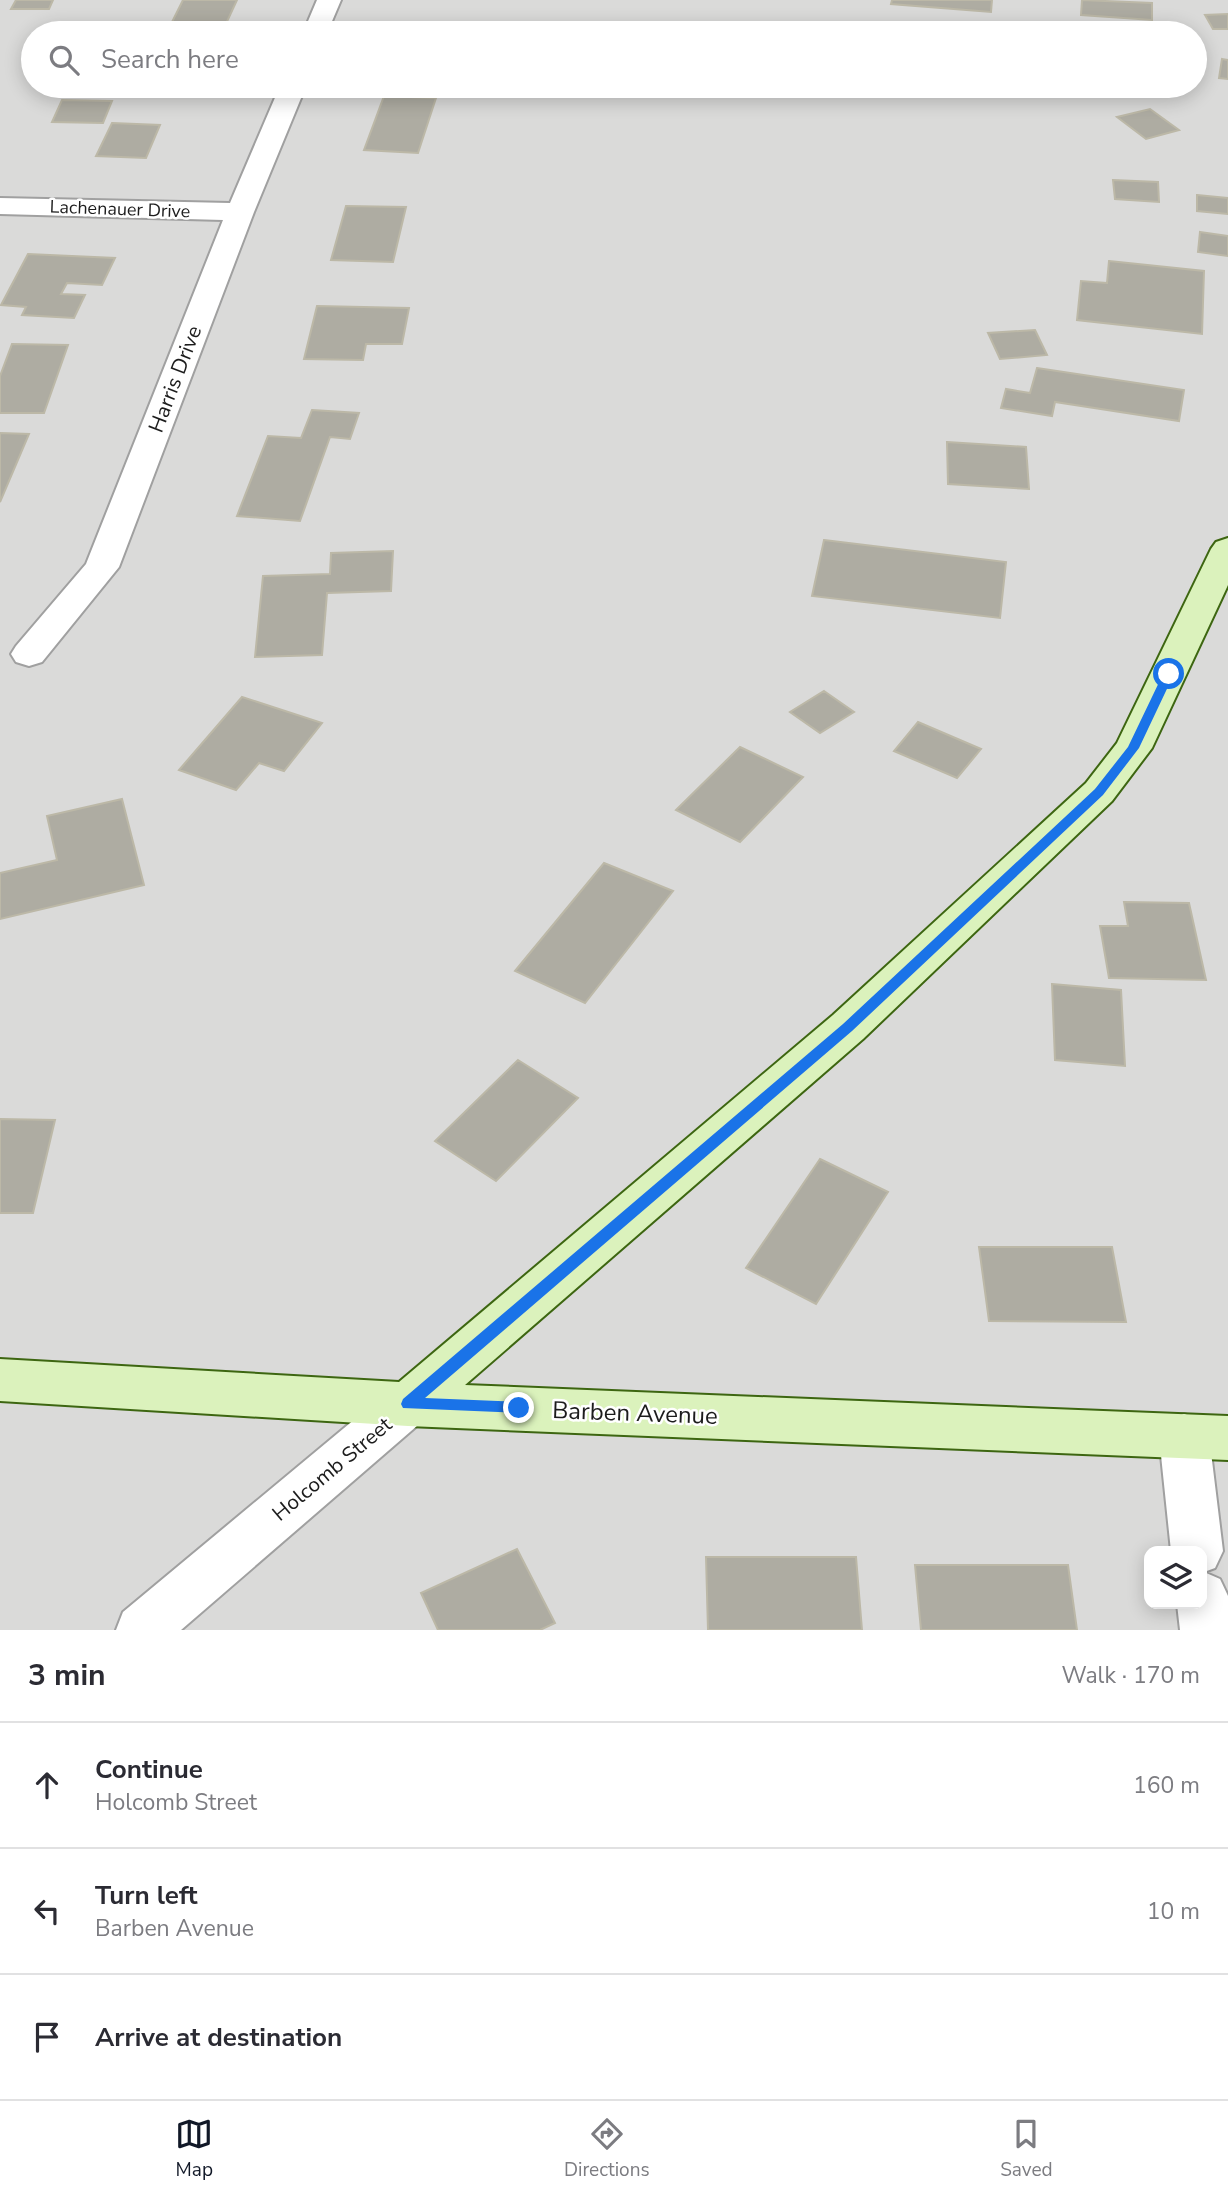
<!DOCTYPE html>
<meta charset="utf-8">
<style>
:root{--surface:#fff;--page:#f7f7f7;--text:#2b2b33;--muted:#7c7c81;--line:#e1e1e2;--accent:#111827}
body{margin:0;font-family:"Nunito Sans",sans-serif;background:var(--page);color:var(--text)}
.controls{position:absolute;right:21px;bottom:21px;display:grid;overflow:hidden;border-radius:14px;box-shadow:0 4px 18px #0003}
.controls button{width:63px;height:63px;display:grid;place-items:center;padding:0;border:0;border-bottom:2px solid var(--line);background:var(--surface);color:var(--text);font:35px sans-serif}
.stop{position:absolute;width:21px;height:21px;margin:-16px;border:5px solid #1a73e8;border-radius:50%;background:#fff}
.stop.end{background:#1a73e8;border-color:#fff;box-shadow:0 2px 7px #0008}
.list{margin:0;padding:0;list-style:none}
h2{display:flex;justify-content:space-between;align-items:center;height:91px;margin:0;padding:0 28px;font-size:30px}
h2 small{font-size:23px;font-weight:400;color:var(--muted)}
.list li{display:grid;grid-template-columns:46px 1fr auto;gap:21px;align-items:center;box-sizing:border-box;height:126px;padding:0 28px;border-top:2px solid var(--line)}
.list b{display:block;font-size:26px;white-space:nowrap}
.list p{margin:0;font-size:23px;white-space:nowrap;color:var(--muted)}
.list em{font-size:23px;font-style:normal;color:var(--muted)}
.icon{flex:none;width:38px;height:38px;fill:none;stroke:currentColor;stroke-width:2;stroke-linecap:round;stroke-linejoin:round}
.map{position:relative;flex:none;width:1228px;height:1630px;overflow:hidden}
.search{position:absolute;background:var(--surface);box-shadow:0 4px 18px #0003;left:21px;right:21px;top:21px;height:77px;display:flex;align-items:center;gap:18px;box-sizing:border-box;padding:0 24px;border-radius:38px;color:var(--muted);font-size:26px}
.sheet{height:469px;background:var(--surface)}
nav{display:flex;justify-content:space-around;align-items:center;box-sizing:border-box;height:98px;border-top:2px solid var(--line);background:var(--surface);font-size:19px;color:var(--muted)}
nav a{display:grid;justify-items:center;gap:4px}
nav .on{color:var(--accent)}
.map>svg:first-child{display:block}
</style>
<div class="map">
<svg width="1228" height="1630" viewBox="0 0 1228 1630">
<rect width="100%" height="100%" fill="#ecece3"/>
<path fill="#dadad9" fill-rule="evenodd" d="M0,0H1228V1630H0ZM33,33H1195V86H33ZM1149,1551H1202V1604H1149Z"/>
<path fill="#aeaca2" stroke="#bcb8a7" stroke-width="2" d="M16,0H53L49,9H11Z
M183,0H237L225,26L171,24Z
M892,0H992L991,12L891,4Z
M1082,0L1152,3V20L1081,15Z
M1228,14V29H1213L1205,15Z
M404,25L448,26L446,33H401Z
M1222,59L1228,60V79L1219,78Z
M384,96L436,98L418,153L364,150Z
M62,100L112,101L103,123L52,122Z
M1150,109L1179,130L1146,139L1117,117Z
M112,123L160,125L146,158L96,156Z
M1113,180L1158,182L1159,202L1115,199Z
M1197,195L1228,198V214L1197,211Z
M346,206L406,207L393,262L331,260Z
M1200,232L1228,236V256L1198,252Z
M28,254L115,258L102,285L67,283L61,294L85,295L74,318L22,315L26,307L1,305Z
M1109,261L1204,271L1202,334L1077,320L1081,281L1107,283Z
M317,306L409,308L402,344H366L363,360L304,359Z
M1035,330L1047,355L1000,359L988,333Z
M12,344L68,345L44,413H0V376Z
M1037,368L1184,390L1179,421L1055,402L1052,416L1001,408L1006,389L1030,393Z
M312,410L359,413L350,439L330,437L300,521L237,516L268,436L301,438Z
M0,433L29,434L0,502Z
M947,442L1026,447L1029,489L948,484Z
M824,540L1006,562L1000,618L812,596Z
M393,551L391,591L327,593L322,655L255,657L263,576L330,574L331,553Z
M824,691L854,712L820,733L790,712Z
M242,697L322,723L284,771L259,763L236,790L179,770Z
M918,722L981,749L957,778L894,751Z
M740,747L803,777L740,842L676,810Z
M122,799L144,885L0,919V873L57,860L47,816Z
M604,863L673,891L585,1003L515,971Z
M1124,902L1189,903L1206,980L1109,978L1100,926H1128Z
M1052,984L1121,990L1125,1066L1055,1060Z
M518,1060L578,1098L496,1181L435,1141Z
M0,1119L55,1120L33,1213H0Z
M820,1159L888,1192L816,1304L746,1268Z
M979,1247H1112L1126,1322L989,1321Z
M517,1549L555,1623L540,1630H438L421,1593Z
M706,1557H856L862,1630H708Z
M915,1565H1068L1077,1630H921Z"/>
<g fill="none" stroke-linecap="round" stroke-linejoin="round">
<defs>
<path id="street" d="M317,0H341L327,33H303Z
M280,86H306L254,212L119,567L42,662L29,666L16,662L11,654L16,646L86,564L223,220L0,214V198L230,203Z
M408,1382L425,1389L432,1404L425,1419L181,1630H116L123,1612L391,1389Z
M1184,1414L1201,1420L1209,1436L1223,1551L1215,1568L1204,1572L1220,1579L1228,1596V1630H1180L1177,1604H1202V1551H1171L1159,1436L1167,1420Z"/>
<path id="secondary" d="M1228,538V585L1152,748L1112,801L863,1039L465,1385L1228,1416V1460L408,1426L0,1401V1359L399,1382L833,1015L1086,783L1117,743L1211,549L1216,542Z"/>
</defs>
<use href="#street" stroke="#a0a0a0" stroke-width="4"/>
<use href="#secondary" stroke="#3d6611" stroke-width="4"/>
<use href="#street" fill="#fff" fill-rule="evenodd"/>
<use href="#secondary" fill="#dbf2bc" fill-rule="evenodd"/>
</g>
<path fill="#1a73e8" d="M1169,670L1174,674L1139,748L1103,795L852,1031L425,1398L519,1402L526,1408L524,1413L403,1408L401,1404L403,1399L843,1024L1095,789L1128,747L1163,674Z"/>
<g text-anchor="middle" stroke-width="5" stroke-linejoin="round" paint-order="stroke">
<g font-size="18" fill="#1c1c1c" stroke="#fff">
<text transform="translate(120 209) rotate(2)" y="6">Lachenauer Drive</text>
</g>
<g font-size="21" fill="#1c1c1c" stroke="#fff">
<text transform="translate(175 379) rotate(-69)" y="7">Harris Drive</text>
<text transform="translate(332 1469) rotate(-40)" y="7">Holcomb Street</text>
</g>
<g font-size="24" fill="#1c1c1c" stroke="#fff">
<text transform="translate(635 1413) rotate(2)" y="8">Barben Avenue</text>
</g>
</g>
</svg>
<div class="controls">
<button><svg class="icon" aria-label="layers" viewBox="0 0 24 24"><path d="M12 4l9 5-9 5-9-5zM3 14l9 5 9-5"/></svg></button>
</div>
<div class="stop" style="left:1169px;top:674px"></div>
<div class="stop end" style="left:519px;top:1408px"></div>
<div class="search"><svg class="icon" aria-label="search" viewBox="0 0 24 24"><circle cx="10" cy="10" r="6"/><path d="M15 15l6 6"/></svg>Search here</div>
</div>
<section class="sheet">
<h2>3 min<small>Walk · 170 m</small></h2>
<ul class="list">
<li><svg class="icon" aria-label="ahead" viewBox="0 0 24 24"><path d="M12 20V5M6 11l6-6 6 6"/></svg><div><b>Continue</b><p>Holcomb Street</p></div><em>160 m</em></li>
<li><svg class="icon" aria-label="left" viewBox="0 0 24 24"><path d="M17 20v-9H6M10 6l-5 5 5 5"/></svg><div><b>Turn left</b><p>Barben Avenue</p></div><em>10 m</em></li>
<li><svg class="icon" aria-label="arrive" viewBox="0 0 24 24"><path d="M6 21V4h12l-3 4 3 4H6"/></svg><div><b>Arrive at destination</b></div></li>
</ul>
</section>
<nav>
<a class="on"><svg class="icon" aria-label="map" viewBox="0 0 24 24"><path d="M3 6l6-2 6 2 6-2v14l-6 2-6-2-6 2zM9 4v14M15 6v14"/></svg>Map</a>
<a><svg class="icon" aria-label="directions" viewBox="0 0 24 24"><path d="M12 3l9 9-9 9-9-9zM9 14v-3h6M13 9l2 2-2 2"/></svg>Directions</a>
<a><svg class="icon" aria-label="saved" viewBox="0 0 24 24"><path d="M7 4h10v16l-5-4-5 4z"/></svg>Saved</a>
</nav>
